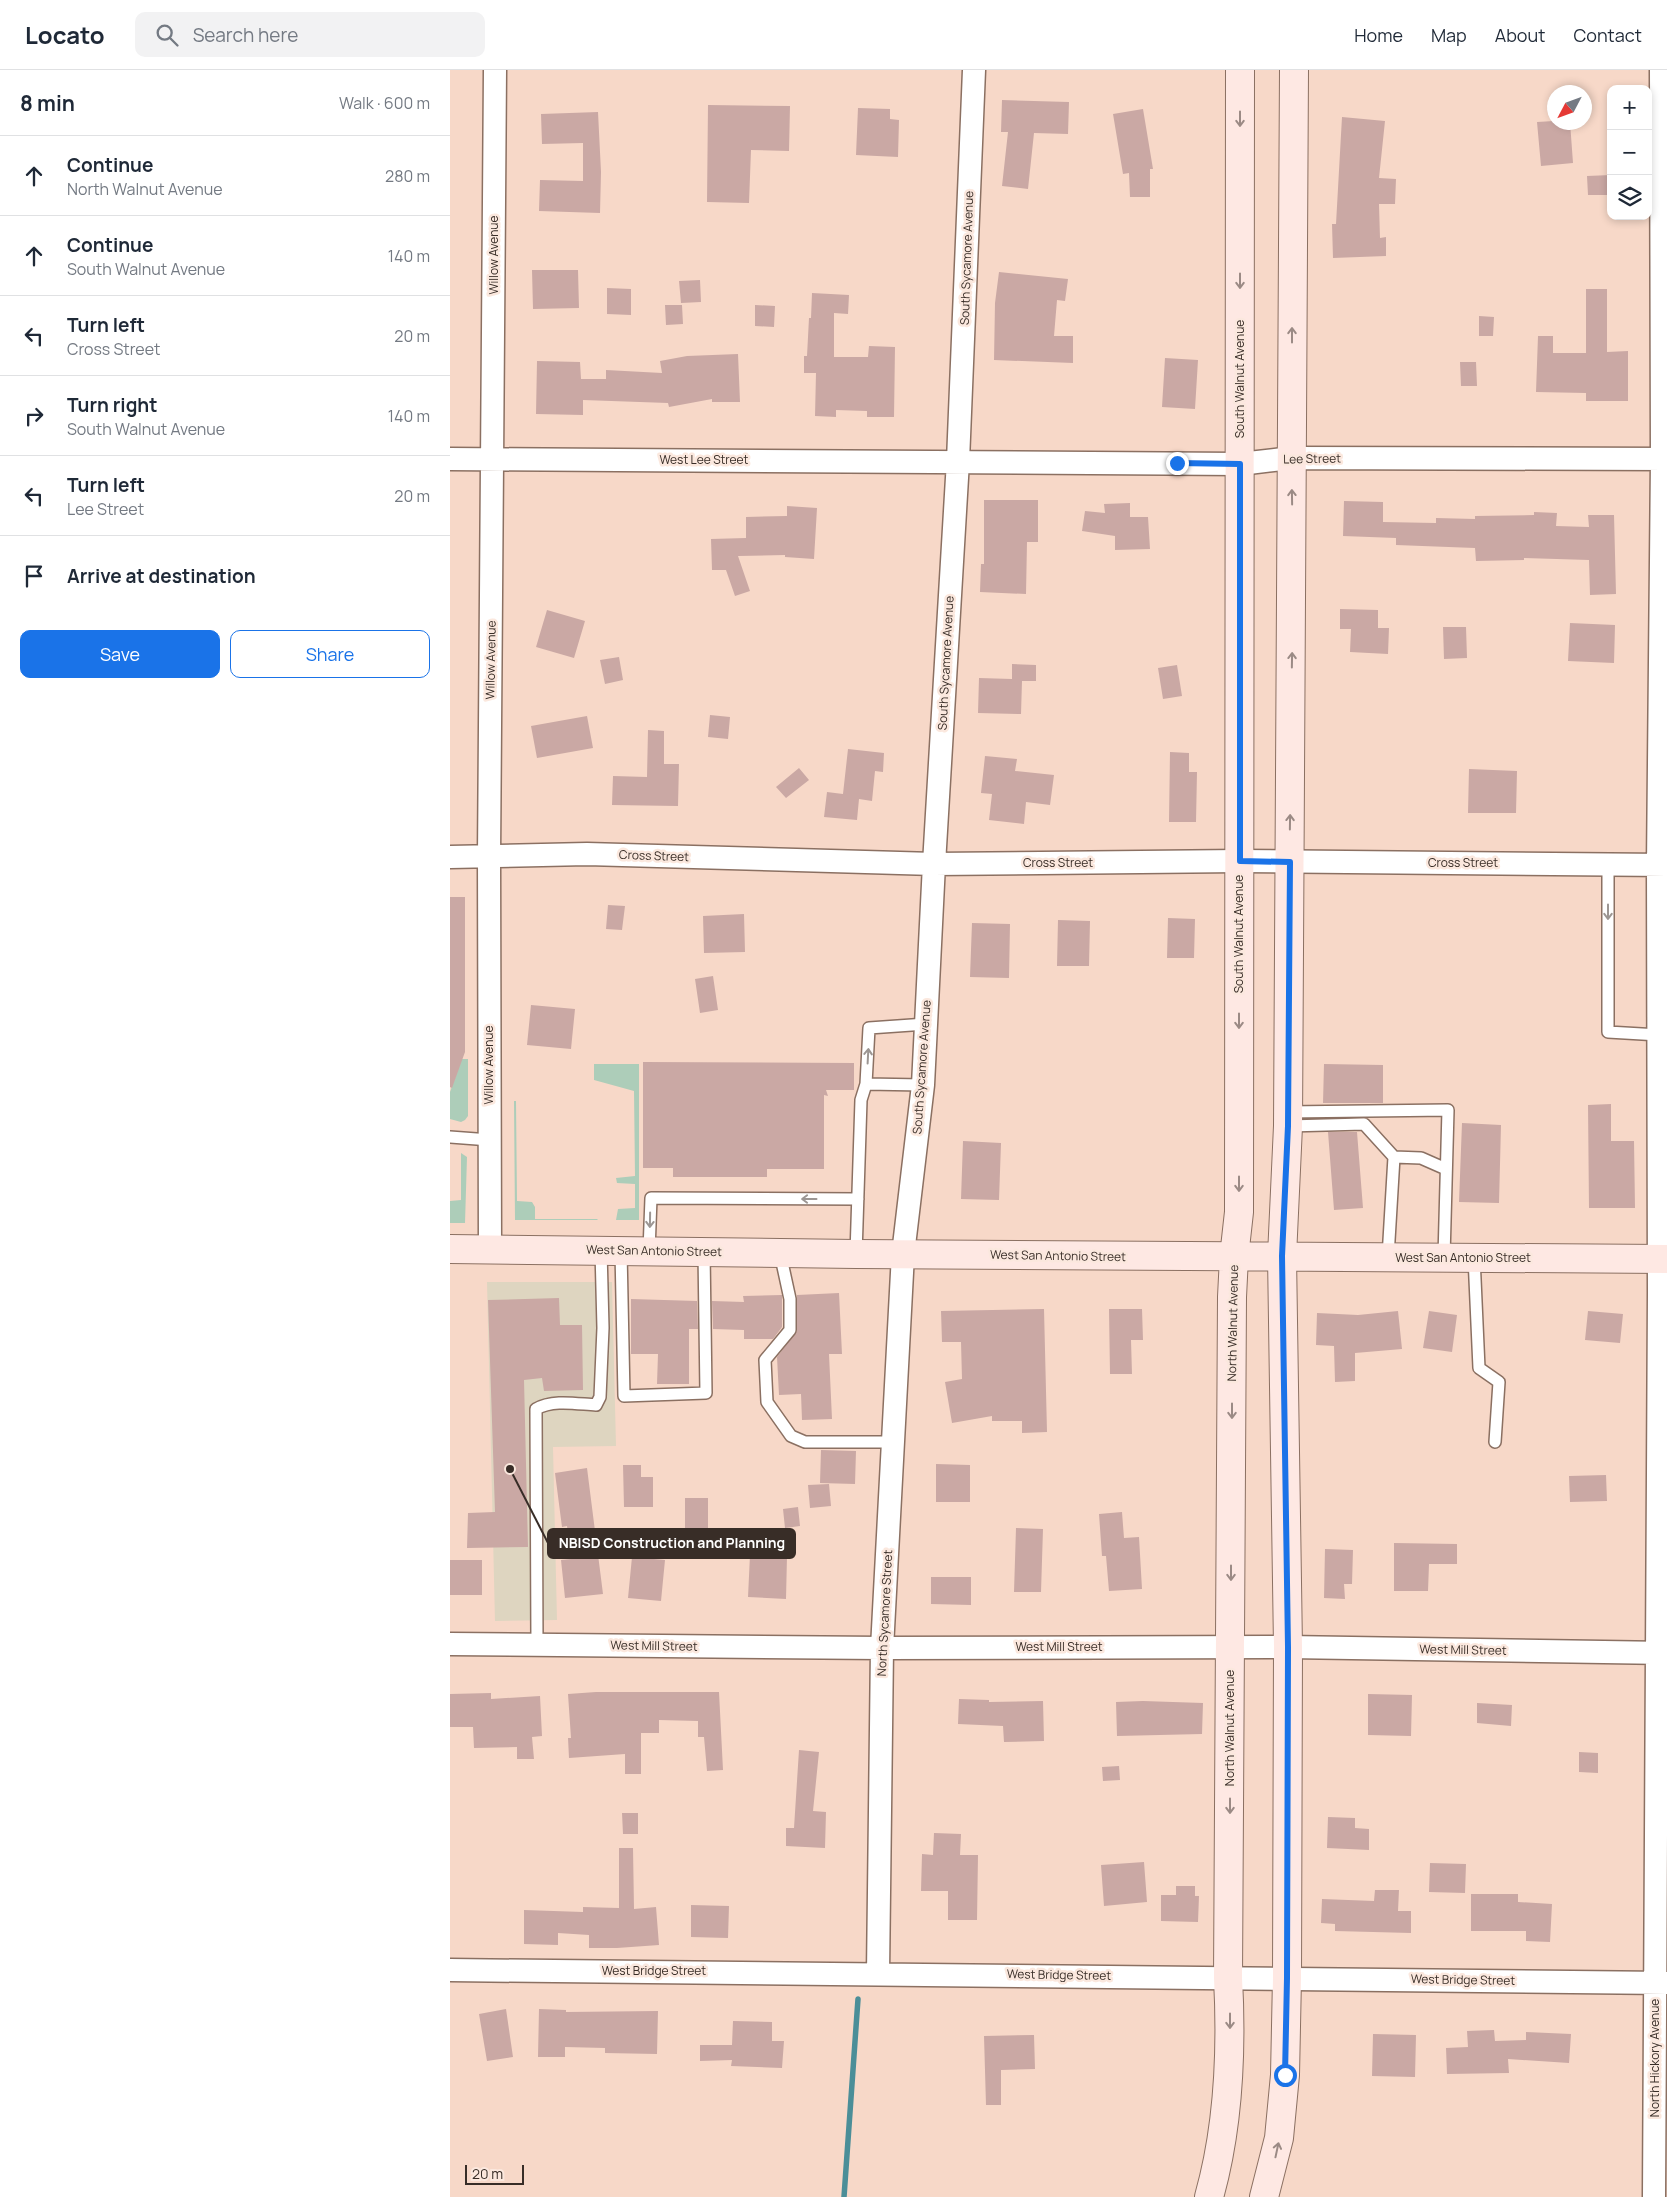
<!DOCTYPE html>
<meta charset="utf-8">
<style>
:root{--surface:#fff;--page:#f2f2f3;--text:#1f2937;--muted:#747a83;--line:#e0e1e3;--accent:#1a73e8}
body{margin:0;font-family:Manrope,sans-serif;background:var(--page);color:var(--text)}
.controls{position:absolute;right:15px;top:15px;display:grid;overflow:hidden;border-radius:10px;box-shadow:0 2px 8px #0003}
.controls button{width:45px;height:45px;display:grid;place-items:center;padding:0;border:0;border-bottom:1px solid var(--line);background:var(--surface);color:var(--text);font:25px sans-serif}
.compass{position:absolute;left:1097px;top:15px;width:45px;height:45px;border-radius:50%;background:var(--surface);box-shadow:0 2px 8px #0003;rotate:229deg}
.scale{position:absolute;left:15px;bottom:12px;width:59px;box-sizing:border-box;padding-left:5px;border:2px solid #382d27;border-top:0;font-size:14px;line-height:18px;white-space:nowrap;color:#382d27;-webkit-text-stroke:4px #fbe8de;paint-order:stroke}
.stop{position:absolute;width:15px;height:15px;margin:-11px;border:4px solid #1a73e8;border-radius:50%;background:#fff}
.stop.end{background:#1a73e8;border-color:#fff;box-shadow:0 1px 5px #0008}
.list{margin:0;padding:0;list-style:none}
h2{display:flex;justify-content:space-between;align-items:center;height:65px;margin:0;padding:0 20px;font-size:21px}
h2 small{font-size:16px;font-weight:400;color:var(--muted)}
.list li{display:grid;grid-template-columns:32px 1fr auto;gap:15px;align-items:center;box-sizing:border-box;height:80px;padding:0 20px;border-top:1px solid var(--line)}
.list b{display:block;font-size:19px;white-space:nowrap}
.list p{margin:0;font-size:16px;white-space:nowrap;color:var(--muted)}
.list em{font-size:16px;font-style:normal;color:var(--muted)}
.actions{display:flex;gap:10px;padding:15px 20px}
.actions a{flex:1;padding:11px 0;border:1px solid var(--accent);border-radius:10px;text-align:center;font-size:18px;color:var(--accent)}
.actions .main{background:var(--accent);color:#fff}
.icon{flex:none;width:28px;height:28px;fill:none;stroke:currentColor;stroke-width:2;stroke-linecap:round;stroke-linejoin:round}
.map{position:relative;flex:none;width:1217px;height:2127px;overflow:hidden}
header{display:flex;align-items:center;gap:30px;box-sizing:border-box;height:70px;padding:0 25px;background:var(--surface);border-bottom:1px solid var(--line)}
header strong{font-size:24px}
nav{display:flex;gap:28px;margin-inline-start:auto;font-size:18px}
.search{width:350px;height:45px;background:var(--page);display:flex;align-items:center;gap:12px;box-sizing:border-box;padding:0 18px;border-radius:10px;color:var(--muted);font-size:19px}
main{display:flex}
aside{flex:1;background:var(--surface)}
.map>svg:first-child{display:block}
</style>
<header>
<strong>Locato</strong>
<div class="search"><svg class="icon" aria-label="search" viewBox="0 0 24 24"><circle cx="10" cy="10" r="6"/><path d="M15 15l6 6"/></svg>Search here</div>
<nav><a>Home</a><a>Map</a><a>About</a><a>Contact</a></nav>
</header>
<main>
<aside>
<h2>8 min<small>Walk · 600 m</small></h2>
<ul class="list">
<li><svg class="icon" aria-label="ahead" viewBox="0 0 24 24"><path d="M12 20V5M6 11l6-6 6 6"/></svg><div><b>Continue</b><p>North Walnut Avenue</p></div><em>280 m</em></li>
<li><svg class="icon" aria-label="ahead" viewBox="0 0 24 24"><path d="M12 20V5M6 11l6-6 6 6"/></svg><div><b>Continue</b><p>South Walnut Avenue</p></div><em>140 m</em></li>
<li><svg class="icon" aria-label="left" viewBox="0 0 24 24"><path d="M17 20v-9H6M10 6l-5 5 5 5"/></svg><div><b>Turn left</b><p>Cross Street</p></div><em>20 m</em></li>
<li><svg class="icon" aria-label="right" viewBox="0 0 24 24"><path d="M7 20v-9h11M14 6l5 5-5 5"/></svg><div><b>Turn right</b><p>South Walnut Avenue</p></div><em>140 m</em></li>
<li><svg class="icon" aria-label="left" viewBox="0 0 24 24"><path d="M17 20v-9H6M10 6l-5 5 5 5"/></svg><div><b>Turn left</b><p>Lee Street</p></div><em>20 m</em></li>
<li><svg class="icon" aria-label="arrive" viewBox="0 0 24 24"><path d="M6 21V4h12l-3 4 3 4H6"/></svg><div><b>Arrive at destination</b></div></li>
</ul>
<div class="actions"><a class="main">Save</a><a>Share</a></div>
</aside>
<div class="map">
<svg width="1217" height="2127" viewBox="0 0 1217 2127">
<rect width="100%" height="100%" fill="#f7d8c8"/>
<path fill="#ded5c0" d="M37,1212H162L166,1376L103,1377L107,1550L45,1551Z"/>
<path fill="#adcdb9" d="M6,989H18V1046L15,1050L11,1052L0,1049V1022L11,991Z
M144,994H189V1150H166L168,1139L185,1138V1114L167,1113L166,1108L185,1106L184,1021L144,1010Z
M64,1031H66L67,1131L82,1132L85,1137V1149H147L148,1150H65Z
M11,1083L17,1087L15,1153H0V1131L11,1130Z"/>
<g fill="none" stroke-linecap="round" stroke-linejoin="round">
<path stroke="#4b8e98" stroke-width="5.5" d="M394,2127L408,1929"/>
</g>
<path fill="#caa8a4" d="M552,30L619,32L618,64L584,63L578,119L552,116L558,62H551Z
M258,35L340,36L339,81L301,80L299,133L257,132Z
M408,38L440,39V49L449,50L448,87L406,85Z
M693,39L703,99H700V127H680L679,103L673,104L663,44Z
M148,42L151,102L150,143L89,141L90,110L133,111V73L92,74L91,44Z
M892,47L935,51L929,108L946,109L945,134H929L930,168L936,167V186L883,188L882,154H886Z
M1104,51L1120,52L1123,93L1091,96L1087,52Z
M1161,105V125H1138L1137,106Z
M82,200H128L129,238L83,239Z
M549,202L618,209L615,231L607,230L604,266H623V293L544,290L545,233Z
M250,210L251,232L231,233L229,211Z
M157,218L181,219V245L157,244Z
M1136,219H1157V282L1178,281V331H1136V323L1086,322L1088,266H1103V283H1136Z
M362,223L399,225L398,244L384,243V287H418L419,276L445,277L444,347H417V341L386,340V347L365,346L366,303H354V286H357L359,248H361Z
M215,235H232L233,254L216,255Z
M305,235L325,236L324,257L305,256Z
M1029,246L1044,247L1043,266H1029Z
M288,284L290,332H262V329L219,337L218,333L133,330V345L86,344L87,291L130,292L131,309H156V300L212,303L210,291L237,286Z
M715,288L748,290L745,339L712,337Z
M1010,292H1026L1027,316H1011Z
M534,430H588V472H577L576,524L530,522L531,494H534Z
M894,431L933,432V452L986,453V448L1025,449V446L1084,445V442L1107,443L1106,456L1139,457L1138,445H1164L1166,524L1140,525L1139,490L1074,488V490L1026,491L1025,478L946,475V468L893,466Z
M680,433V447H698L700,479L665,480V466L632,461L635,441L655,443L654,434Z
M337,436L367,438L364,489L335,487V485L288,486L300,521L285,526L276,500H262L261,469L296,468V447L337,446Z
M890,539L928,540V558H939L938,584L900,582L901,559H890Z
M97,540L135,551L124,588L86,577Z
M1120,553L1165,555L1164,593L1118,591Z
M993,557H1016L1017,588L994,589Z
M169,587L173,610L155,614L150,590Z
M562,594L586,595V611H572L571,644L528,643L529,608L562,609Z
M727,595L732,626L713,629L708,598Z
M260,645L280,647L278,669L258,667Z
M137,646L143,678L87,688L81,656Z
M198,660L214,661V694H229L228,736L162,735L163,706L197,707Z
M398,679L434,683L433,702L425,701L422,731L409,729L407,750L374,747L377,722L393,724Z
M720,682L739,683V702H747L746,752H719Z
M535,686L567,689L565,701L604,705L600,735L576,732L574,754L539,750L542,724L531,723Z
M349,698L359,710L336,728L326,717Z
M1019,699L1067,701L1066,743H1018Z
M0,827H15V982L2,1018L0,1017Z
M158,835L175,836L172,860L156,859Z
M294,844L295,882L254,883L253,846Z
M718,848L745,849L744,888H717Z
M608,850L640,851L639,896H607Z
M522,853L560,854L559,908L520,907Z
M263,906L268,940L250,943L245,909Z
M81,935L125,939L121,979L77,975Z
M193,992L404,993V1020H376L378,1026L374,1025V1099H317V1107H223V1098H193Z
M874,994L933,995V1033H873Z
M1161,1034V1071H1184L1185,1138H1139L1138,1035Z
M1012,1053L1051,1055L1049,1133L1009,1132Z
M878,1062H907L913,1138L884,1140Z
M513,1071L551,1073L549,1130L511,1129Z
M389,1223L392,1284H379L382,1349L352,1350L351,1324L329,1325L327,1287L347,1261V1225Z
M332,1225V1257L323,1269H294V1260L263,1259L262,1231L294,1232L293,1226Z
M109,1228L110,1255H132L133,1320L94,1321L92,1308L74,1310L78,1477L17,1478L18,1443L45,1442L38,1230Z
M181,1229L247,1231L248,1259H239V1314H207L208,1284H181Z
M594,1239L597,1362L572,1363V1351H542V1346L502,1353L495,1312L512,1309L511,1272H492L491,1241Z
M659,1239H692L693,1270H681L682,1304H660Z
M948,1241L952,1279L905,1283V1311L885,1312L884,1276L866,1275L867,1243L908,1245Z
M979,1241L1007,1245L1002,1282L973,1278Z
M1138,1241L1173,1244L1170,1273L1135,1270Z
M371,1380L406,1381L405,1414L370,1413Z
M486,1394L520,1395V1432H486Z
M173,1395H191V1407H203V1437H174Z
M137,1398L153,1524L115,1528L111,1490L121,1489L117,1456L112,1457L105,1403Z
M1156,1405L1157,1431L1120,1432L1119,1406Z
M379,1414L381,1436L360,1438L358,1415Z
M235,1428H258V1467L235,1469Z
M348,1437L350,1456L335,1458L333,1439Z
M672,1442L674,1468L689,1467L692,1519L659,1521L656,1486H652L649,1444Z
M566,1458L593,1459L591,1522H564Z
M944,1473L1007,1474V1494H979L978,1521H944Z
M875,1479L903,1480L902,1514H894L895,1529L874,1528Z
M300,1485L337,1486L336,1529L298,1527Z
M182,1487L215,1490L211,1531L178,1528Z
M0,1490H32V1525H0Z
M481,1507H521V1535L481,1534Z
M146,1622H269L273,1700L257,1701L254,1667H248V1651L209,1650V1663H191V1704H175V1684L119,1688L118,1668H121L118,1624Z
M41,1623V1629L90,1626L92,1666L82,1667L84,1689H67V1677L24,1678L23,1657H0V1624Z
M918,1624L962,1625L961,1666L918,1665Z
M509,1629L539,1630V1632L593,1631L594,1671L554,1672L553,1656L508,1654Z
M693,1631L753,1633L752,1664L667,1666L666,1632Z
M1027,1633L1062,1635L1061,1656L1027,1653Z
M349,1680L369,1682L363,1741L376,1742L375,1778L336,1776V1758H344Z
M1129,1682L1148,1683V1703L1129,1702Z
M669,1696L670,1710L653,1711L652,1697Z
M172,1743H188V1764H173Z
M878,1747L905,1748V1758L919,1759V1780L877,1778Z
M484,1763L511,1764L510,1785H528L527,1850H498V1821H471L472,1784L483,1785Z
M169,1778H183L184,1839L206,1837L209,1875L167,1878H139V1865L108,1863V1875L74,1874V1840L133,1842V1837L169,1838Z
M694,1792L697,1832L654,1836L651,1795Z
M980,1793L1016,1794L1015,1823L979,1822Z
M726,1816H745V1826H749L748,1852L711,1851V1825H726Z
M925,1820H949L948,1841H961V1863L885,1861V1854L871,1853L872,1829L924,1831Z
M1021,1824H1068V1832L1102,1834L1100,1872L1076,1871V1861H1021Z
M241,1835L279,1836L278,1868L241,1867Z
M56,1939L63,1987L37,1991L29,1944Z
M89,1939L116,1940V1942L208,1941L207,1984L155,1983V1978L115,1977V1987H88Z
M283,1951L322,1952V1971H334L332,1998L281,1996L282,1990L250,1991V1975H282Z
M1044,1960L1045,1971L1076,1970V1962L1121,1964L1119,1993L1058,1989L1059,2003L997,2004L996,1978L1018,1977L1017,1961Z
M923,1964L966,1965L965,2007L922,2006Z
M584,1965L585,1999L551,2000V2035H536L534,1966Z"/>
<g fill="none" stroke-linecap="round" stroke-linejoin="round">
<defs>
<path id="service" d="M1158,794V962L1209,965
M416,1014L473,1015
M837,1042L998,1040L994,1187
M838,1056L914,1054L944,1087L938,1187
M0,1067L40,1070
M944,1087L971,1088L996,1099
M171,1181L174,1326L256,1323L254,1182
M199,1181L201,1128L408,1129
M330,1183L340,1229V1260L315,1290L317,1332L341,1366L355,1372H444
M406,1184L411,1030L416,1014L419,958L476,954
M1024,1187L1029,1298L1049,1312L1045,1372
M87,1575L86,1339C103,1329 127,1334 146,1335L150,1327L153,1258L151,1180"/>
<path id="minor" d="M0,389L790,394L841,388L1217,389
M0,787L137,784L484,794L790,791L1217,795
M40,1179L39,787L45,0
M0,1574L432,1578L838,1577L1217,1583
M0,1900L1217,1913
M428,1903L432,1578L453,1184L473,1015L484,794L508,391L524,0
M1204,2127L1209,1222L1208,795L1212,389L1211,0"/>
<path id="secondary" d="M0,1179L406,1184L1217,1189
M759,2127C779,2056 782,1982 778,1908L782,1227L784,1187L789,1142L790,0
M814,2127L829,2068L835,2005L837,1908L838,1577L832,1186L838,1056L844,0"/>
</defs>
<use href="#service" stroke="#8b7062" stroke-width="14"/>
<use href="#minor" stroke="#8b7062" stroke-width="25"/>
<use href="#secondary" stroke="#8b7062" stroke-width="30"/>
<use href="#service" stroke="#fff" stroke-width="11"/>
<use href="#minor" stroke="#fff" stroke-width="22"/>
<use href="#secondary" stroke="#fee8e3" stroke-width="28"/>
</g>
<defs><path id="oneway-shaft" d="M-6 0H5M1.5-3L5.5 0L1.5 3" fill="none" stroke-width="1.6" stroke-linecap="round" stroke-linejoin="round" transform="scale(1.25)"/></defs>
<g stroke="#9b8a85">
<use href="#oneway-shaft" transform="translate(790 49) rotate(90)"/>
<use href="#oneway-shaft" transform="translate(790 211) rotate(90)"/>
<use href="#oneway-shaft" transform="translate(842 265) rotate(-90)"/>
<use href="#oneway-shaft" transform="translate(842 427) rotate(-91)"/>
<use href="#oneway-shaft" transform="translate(842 590) rotate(-89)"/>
<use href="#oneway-shaft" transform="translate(840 752) rotate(-89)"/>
<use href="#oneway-shaft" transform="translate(789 951) rotate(90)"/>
<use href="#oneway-shaft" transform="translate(789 1114) rotate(90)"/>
<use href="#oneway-shaft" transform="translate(782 1341) rotate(90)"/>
<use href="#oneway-shaft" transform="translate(781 1503) rotate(90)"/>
<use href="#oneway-shaft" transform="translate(780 1736) rotate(90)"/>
<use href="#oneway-shaft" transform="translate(780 1951) rotate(90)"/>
<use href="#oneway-shaft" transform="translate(827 2080) rotate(-78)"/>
</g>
<g stroke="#9c9693">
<use href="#oneway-shaft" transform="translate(1158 842) rotate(90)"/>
<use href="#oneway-shaft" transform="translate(418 986) rotate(-87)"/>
<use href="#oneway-shaft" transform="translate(359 1129) rotate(-180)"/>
<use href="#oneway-shaft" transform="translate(200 1150) rotate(91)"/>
</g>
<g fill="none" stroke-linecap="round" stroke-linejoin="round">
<path stroke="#1a73e8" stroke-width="6" d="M727,393L790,394V791L840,792L838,1056L832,1186L838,1577L837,1908L835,2005"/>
</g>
<g text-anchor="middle" stroke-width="5" stroke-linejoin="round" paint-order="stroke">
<g font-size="12" fill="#382d27" stroke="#fbe8de">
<text transform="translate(44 185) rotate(-90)" y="4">Willow Avenue</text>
<text transform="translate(517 188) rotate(-88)" y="4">South Sycamore Avenue</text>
<text transform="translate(790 309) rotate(-90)" y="4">South Walnut Avenue</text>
<text transform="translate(862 389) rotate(-1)" y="4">Lee Street</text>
<text x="254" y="394">West Lee Street</text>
<text transform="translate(41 590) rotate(-89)" y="4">Willow Avenue</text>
<text transform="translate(496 593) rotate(-87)" y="4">South Sycamore Avenue</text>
<text transform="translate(204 786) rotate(2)" y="4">Cross Street</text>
<text x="608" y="797">Cross Street</text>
<text x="1013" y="797">Cross Street</text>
<text transform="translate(789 864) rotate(-90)" y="4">South Walnut Avenue</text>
<text transform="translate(39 995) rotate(-90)" y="4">Willow Avenue</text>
<text transform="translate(472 997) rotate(-86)" y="4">South Sycamore Avenue</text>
<text transform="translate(204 1181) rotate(1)" y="4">West San Antonio Street</text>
<text transform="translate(608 1186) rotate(1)" y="4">West San Antonio Street</text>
<text x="1013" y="1192">West San Antonio Street</text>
<text transform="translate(783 1253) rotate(-89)" y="4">North Walnut Avenue</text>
<text transform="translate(435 1543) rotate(-87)" y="4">North Sycamore Street</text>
<text transform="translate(204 1576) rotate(1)" y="4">West Mill Street</text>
<text x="609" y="1581">West Mill Street</text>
<text transform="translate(1013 1580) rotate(1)" y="4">West Mill Street</text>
<text transform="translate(780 1658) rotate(-90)" y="4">North Walnut Avenue</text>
<text x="204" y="1905">West Bridge Street</text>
<text transform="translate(609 1905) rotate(1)" y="4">West Bridge Street</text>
<text transform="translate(1013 1910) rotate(1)" y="4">West Bridge Street</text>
<text transform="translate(1205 1988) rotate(-90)" y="4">North Hickory Avenue</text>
</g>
</g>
<path fill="none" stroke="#382d27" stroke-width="2" d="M60 1399L98 1473"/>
<circle fill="#382d27" stroke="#fbe8de" stroke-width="2" cx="60" cy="1399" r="5"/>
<rect fill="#382d27" stroke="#382d27" stroke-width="2" x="98" y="1459" width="247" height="29" rx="5"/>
<g font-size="14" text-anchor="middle" font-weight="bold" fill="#fff">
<text x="222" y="1478">NBISD Construction and Planning</text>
</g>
</svg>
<div class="controls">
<button>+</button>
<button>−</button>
<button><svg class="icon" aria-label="layers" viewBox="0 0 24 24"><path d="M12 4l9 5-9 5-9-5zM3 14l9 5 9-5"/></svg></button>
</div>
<svg class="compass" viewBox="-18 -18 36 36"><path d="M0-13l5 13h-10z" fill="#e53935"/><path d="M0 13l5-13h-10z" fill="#747a83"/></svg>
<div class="scale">20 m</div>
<div class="stop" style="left:835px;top:2005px"></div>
<div class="stop end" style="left:727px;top:393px"></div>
</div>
</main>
